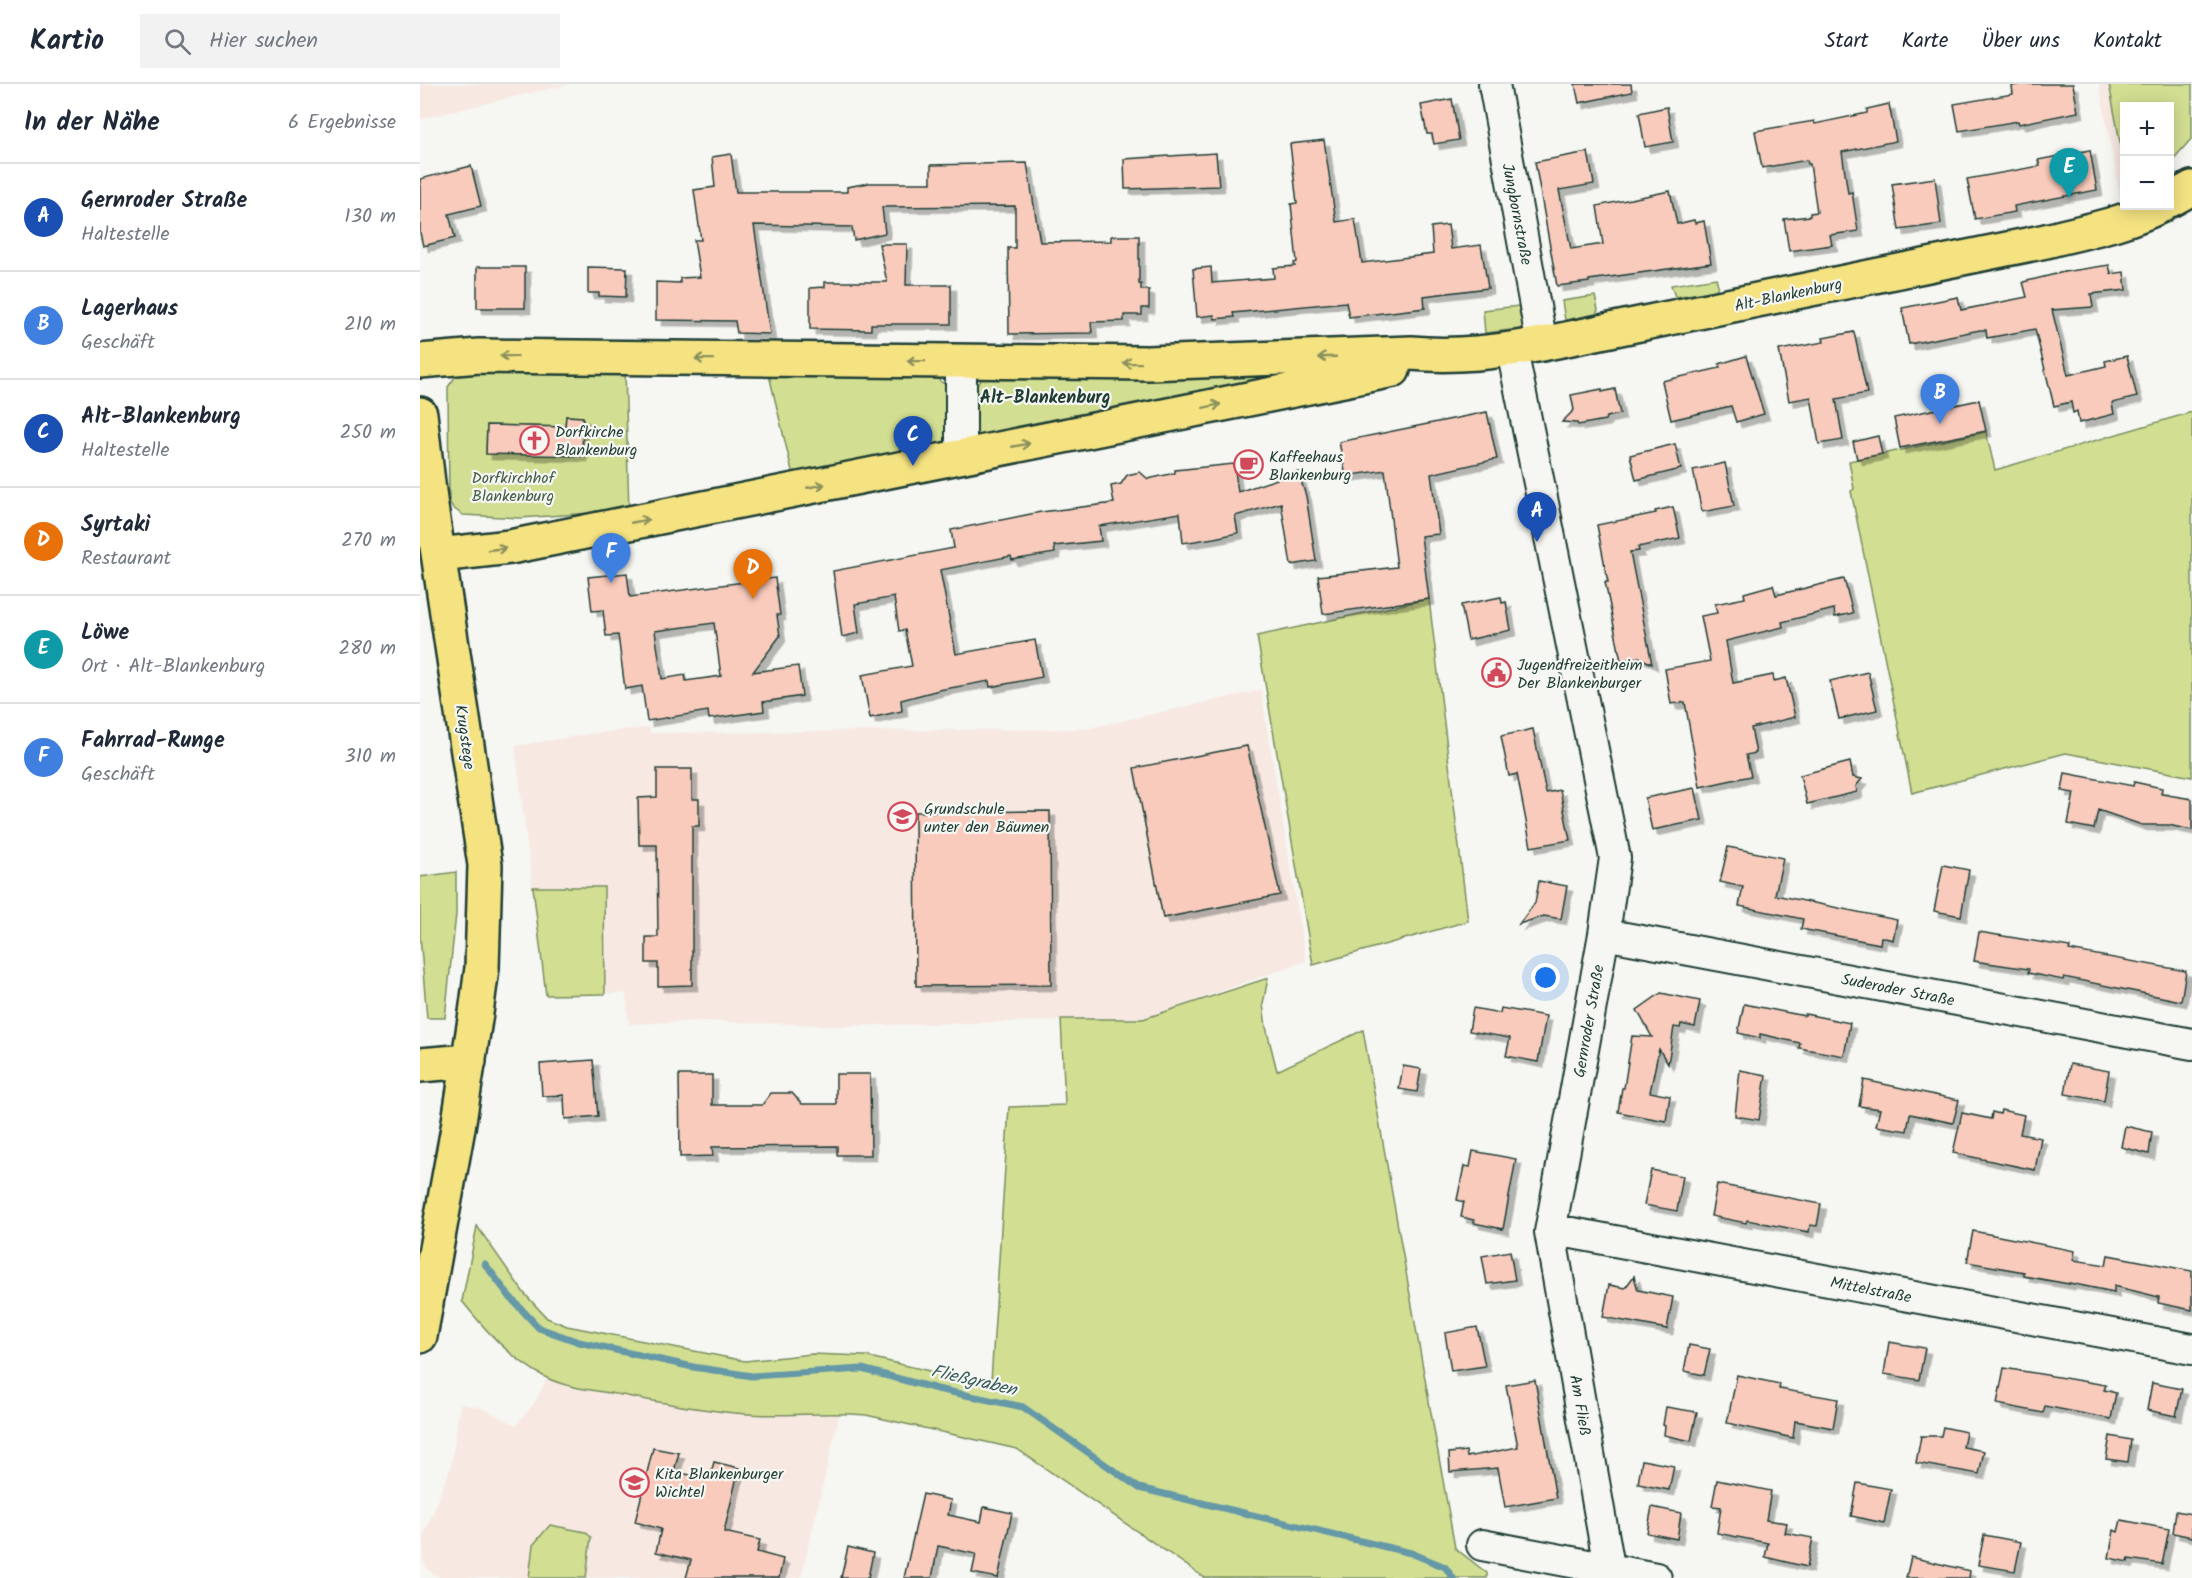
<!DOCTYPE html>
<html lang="de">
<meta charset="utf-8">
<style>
:root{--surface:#fff;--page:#f2f2f3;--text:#1f2937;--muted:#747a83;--line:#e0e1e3;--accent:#111827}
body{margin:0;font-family:Kalam,sans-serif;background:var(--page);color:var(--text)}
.controls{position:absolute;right:18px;top:18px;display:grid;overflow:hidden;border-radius:0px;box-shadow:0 3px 15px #0003}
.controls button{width:54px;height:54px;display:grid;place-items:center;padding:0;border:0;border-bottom:2px solid var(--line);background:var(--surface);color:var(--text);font:30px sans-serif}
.you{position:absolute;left:1126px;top:894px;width:21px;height:21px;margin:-15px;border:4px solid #fff;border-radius:50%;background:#1a73e8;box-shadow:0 0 0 9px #1a73e833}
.badge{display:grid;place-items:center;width:39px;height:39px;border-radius:50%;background:var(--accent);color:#fff;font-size:20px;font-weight:700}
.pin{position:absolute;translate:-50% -50px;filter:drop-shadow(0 2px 3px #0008)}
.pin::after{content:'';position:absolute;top:32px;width:21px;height:18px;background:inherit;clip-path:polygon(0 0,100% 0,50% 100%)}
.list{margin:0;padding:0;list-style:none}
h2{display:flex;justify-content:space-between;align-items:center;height:78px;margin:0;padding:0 24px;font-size:26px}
h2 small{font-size:20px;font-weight:400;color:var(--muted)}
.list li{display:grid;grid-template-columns:39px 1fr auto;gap:18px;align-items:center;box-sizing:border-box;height:108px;padding:0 24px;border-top:2px solid var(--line)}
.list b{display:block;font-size:22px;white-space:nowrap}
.list p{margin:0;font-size:20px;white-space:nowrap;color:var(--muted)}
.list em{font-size:20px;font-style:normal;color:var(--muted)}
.icon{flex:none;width:33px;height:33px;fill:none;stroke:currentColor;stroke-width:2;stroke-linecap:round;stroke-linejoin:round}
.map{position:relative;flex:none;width:1772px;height:1494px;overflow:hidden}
header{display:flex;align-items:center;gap:36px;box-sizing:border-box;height:84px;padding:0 30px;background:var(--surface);border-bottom:2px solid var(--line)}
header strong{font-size:28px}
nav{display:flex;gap:33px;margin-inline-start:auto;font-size:21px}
.search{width:420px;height:54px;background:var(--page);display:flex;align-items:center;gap:15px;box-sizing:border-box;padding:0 21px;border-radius:0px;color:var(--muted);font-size:22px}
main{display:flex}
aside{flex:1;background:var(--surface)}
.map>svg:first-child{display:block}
</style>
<header>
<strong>Kartio</strong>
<div class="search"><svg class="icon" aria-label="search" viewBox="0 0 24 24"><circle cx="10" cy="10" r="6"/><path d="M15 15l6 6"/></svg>Hier suchen</div>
<nav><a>Start</a><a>Karte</a><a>Über uns</a><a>Kontakt</a></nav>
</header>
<main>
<aside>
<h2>In der Nähe<small>6 Ergebnisse</small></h2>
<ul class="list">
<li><span class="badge" style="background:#1a4fb4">A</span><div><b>Gernroder Straße</b><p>Haltestelle</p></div><em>130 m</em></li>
<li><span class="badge" style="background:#3f7fe0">B</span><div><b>Lagerhaus</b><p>Geschäft</p></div><em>210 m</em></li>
<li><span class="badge" style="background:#1a4fb4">C</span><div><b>Alt-Blankenburg</b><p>Haltestelle</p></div><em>250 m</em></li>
<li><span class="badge" style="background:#e8710a">D</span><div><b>Syrtaki</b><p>Restaurant</p></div><em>270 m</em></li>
<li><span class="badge" style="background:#0f9aa8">E</span><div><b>Löwe</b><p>Ort · Alt-Blankenburg</p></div><em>280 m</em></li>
<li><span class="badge" style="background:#3f7fe0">F</span><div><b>Fahrrad-Runge</b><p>Geschäft</p></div><em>310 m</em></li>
</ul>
</aside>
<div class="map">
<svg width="1772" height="1494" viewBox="0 0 1772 1494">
<defs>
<filter id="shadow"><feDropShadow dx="5.5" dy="5.5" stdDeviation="0" flood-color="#0004"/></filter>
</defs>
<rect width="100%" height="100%" fill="#f6f6f2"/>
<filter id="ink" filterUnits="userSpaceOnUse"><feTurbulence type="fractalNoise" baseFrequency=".0167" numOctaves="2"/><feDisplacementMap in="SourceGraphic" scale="12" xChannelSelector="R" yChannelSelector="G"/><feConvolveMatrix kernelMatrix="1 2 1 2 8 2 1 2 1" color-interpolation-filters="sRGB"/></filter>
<g filter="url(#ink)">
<path fill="#f7e9e2" d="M0,0H150L0,35Z
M1679,0H1689L1704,79V109L1700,111Z
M841,606L886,877L723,935L417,942L286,937L209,940L206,909L126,911L95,662L168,650L230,643V649L665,645Z
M127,1294L166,1306L330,1330L420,1328L381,1494H20L8,1486L3,1476L4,1452L31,1382L40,1320L62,1324L96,1341L115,1318Z"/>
<path fill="#d2de91" stroke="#788e62" stroke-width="1.5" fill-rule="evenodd" d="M1689,0H1772V54L1750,79V22H1704V79Z
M1296,194L1298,201L1296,206L1255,213L1251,201Z
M1175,212L1178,226L1176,230L1145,236L1142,217Z
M1108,221L1105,242L1099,245L1065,249L1063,226Z
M921,280L559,353L554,348L555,303L566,291Z
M205,285L209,430L186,428L100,434L43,431L33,424L29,417L28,303L38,289ZM146,332L163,333L162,372L66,369L67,341L145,343Z
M510,290L527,302L532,348L525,363L374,395L349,291Z
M1772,328V693L1646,669L1492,709L1431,407L1434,405L1429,377L1566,348L1575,386Z
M1009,515L1048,837L893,881L837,552Z
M36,788V830L25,934H7L0,852V793Z
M113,803H184L185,910L126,911Z
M848,894L843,920L846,943L857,987L943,946L1035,1464L1067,1489V1494H785L597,1365L446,1331C406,1327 367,1333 327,1330C283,1327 240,1318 196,1310C173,1306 146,1304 125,1293C89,1273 67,1248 42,1217L57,1142L104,1209L127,1234L147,1242L325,1277L392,1270L445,1272L518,1289L571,1297L589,1023L645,1021L641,935H723Z
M130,1441L165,1448L171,1453L166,1494H109L113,1461Z"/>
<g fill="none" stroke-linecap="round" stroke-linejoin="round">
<path stroke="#6599a8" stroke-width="7" d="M65,1180L90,1213L119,1244L159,1258L273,1283L332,1292L442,1285L517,1305L603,1323L719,1404L991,1469L1025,1483L1033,1494"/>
</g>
<path fill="#f9cbbd" stroke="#1f3d34" stroke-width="1.5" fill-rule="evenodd" filter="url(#shadow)" d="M1155,0H1211L1212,8L1159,19Z
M1602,0H1653L1658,28L1599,40L1598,37L1539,47L1534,20L1593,10L1592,2Z
M1032,15L1039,56L1014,60L1012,50H1007L1001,21Z
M1469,20L1476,57L1422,68L1428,109L1432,108L1438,147L1410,151L1412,161L1369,167L1364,135L1390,132V129L1397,128L1390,80H1388L1387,76L1342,84L1335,47L1394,37L1395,40L1447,29V25Z
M1247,23L1253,58L1225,63L1219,29Z
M904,56L916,138L935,135L942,179L1013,170L1011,143L1028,141L1031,165L1061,161L1068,204L1004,212L1005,224L929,233L926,218L813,229L814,233L795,235L794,231L777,233L773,185L791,183L792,199L854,194L853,184L875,182L874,179L877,178L871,120L877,119L870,60Z
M1670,66L1677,106L1594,122L1595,128L1555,135L1547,95L1620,82L1618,76Z
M1168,68L1174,100L1139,106L1151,165L1183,160L1177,122L1250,107L1257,140L1274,136L1275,139L1284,137L1291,179L1169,196V198L1137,202L1115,78Z
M796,69L799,102L705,105L704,75Z
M311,70L316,108H427V103L449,99H511V81L607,79L620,158L691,157V152H719V200H721V206H729V224H722V231H704V237L671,238L672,249L589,250L588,164H595V122L462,123L465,149L434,156L432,143L334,141L350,250L317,249L315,237L236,236V198L260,199V194L280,193L274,156H281L274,106L295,103L292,73Z
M51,82L61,122L29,130L35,154L3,162L0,149V95Z
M1515,94L1521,140L1479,146L1472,100Z
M459,160H487L486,201H531V240H451V246L390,245V204L405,203V198H467Z
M1689,181L1691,190L1704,188L1706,206L1671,210L1673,223L1632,226L1648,291L1686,282L1685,277L1707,272L1717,313L1692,319L1694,330L1659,339L1657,327L1653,329L1651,318L1634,322L1615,245L1567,254L1566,246H1560L1489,260L1482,224L1538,213L1541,226L1607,213L1603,198L1644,188Z
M57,183H105V224H57Z
M168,183L207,184L206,213L179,212V209H168Z
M1434,248L1447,309L1416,315L1423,356L1399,360L1391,313L1369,317L1359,266L1404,258L1403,254Z
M1326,272L1344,330L1316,338L1311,322L1251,336L1242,297L1300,284L1299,280Z
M1182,305V308L1195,305L1200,330L1187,333L1185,336L1158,341L1157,339L1142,338L1154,326L1151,311Z
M1559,316L1566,347L1480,364L1474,334Z
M1067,328L1077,375L1011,390L1019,450L1001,452L1009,515L903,530L898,492L977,483L965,386L926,392L919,358Z
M146,332L163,333L162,372L66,370L67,341L145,343Z
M1458,352L1462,370L1437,375L1433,358Z
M1255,360L1261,385L1216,396L1210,371Z
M1305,379L1314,422L1282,428L1273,386Z
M814,380L818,408L878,388L886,412L896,477L871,481L861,419L815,432L818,449L794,454L763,459L760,429L679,442L681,457L634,462L635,469L592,476L591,472L520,486L536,570L615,556L622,593L570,603L569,597L519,606L481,616L482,627L450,634L442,591L492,582L485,546L479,547L474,513L435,520L439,549L422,553L413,487L534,464L531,446L621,428L694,419L691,402L701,400L707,391L720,388L728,395L755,389V386Z
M1253,423L1260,454L1218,463L1219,467L1210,468L1232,580L1219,573L1201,577L1185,498H1188L1177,441L1236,429L1235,427Z
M207,489L210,513L355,494L360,531H357L360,552L333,588L378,582L382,612L343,618L344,627L289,635L288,627L227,637L222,602L205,605L198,551L186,552L183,526L172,527L168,493ZM294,539L301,592L266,597L265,591L242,595L235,547Z
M1424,495L1433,529L1415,533L1414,525L1362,538L1363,543L1306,557L1313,599L1353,591L1354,597L1366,594L1375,633L1331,644L1336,669L1326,671L1331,692L1280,703L1265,618L1251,620L1245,585L1290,577L1281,532L1297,529L1295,520L1325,514L1324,509L1353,501L1356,511Z
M1081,513L1082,519L1086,518L1091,546L1048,556L1041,521Z
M1448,588L1457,626L1419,635L1410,597Z
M1113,645L1126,709L1140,706L1150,756L1111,763L1097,690L1089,692L1081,652Z
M827,662L860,811L743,834L714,684Z
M1430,678L1433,693L1442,695L1436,702L1437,708L1387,720L1380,691Z
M237,685H272V715H279V742H272V901L238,902V879H226V853H238L237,761H219L218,714L237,713Z
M1645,689L1713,702L1714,698L1742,704L1741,710L1772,715V746L1748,741H1722L1678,726L1674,745L1648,740L1654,709L1642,707Z
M1275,704L1282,736L1232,746L1225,714Z
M630,727L631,901L496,902L495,728Z
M1308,763L1363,774L1355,811L1477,836L1473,856L1461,853L1460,860L1381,845L1383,835L1319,822L1323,803L1300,798Z
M1523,781L1549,786L1541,832L1514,827Z
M1119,797L1147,802L1141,835L1124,832L1099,840L1115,819Z
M1559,848L1650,863L1649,866L1766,887L1761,917L1644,893L1643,896L1608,889L1609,885L1554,877Z
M1241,909L1280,917L1275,943L1261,940L1260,944L1254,943L1248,980L1239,965L1230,1008L1250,1012L1246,1037L1198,1028L1202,1004H1204L1212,952L1232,953L1217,926Z
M1324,920L1385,932V930L1430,939L1424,972L1379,964L1380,959L1340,950V954L1318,949Z
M1053,924L1080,929L1081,924L1126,932L1118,978L1086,972L1090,954L1049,947Z
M173,976L178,1032L145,1035L144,1011L122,1012L120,980Z
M1650,980L1689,987L1684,1017L1645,1010Z
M983,982L1001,985L997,1008L979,1005Z
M1320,986L1346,991L1339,1036L1315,1032Z
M416,990H450L451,1071H417V1062L292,1063L293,1072L260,1073L259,991H292V1021H342L351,1009H372L382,1020H416Z
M1444,996L1539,1016L1533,1039L1490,1030L1487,1047L1456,1042L1460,1025L1439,1022Z
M1581,1026L1604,1031L1600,1050L1621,1054L1615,1086L1533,1069L1542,1029L1571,1035L1572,1028L1580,1030Z
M1705,1042L1732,1048L1729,1070L1701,1063Z
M1053,1067L1096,1075L1083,1145L1054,1139V1136L1041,1133L1044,1118L1037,1116L1044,1082L1050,1083Z
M1231,1086L1263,1092L1257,1127L1224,1121Z
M1297,1100L1401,1120L1397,1142L1390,1141L1389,1148L1327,1136L1326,1139L1291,1132Z
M1553,1147L1655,1167L1653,1176L1686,1181L1688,1171L1772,1187V1226L1738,1219L1739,1213L1694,1202V1208L1649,1199V1200L1604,1192V1188L1547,1178Z
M1090,1167L1095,1196L1067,1200L1062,1172Z
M1214,1192L1218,1206L1253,1213L1247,1245L1183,1233L1189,1201L1205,1204Z
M1057,1243L1065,1282L1031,1287L1025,1249Z
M1469,1258L1505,1264L1499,1296L1464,1290Z
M1269,1261L1290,1265L1284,1291L1264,1287Z
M1584,1284L1686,1301L1684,1306L1696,1309L1691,1335L1625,1322L1623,1329L1577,1320Z
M1317,1291L1360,1300L1359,1305L1418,1315L1413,1344L1375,1337L1373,1354L1307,1339Z
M1115,1296L1136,1414L1085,1423L1078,1384L1030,1388L1029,1369L1046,1367L1047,1373L1098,1363L1086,1301Z
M1732,1299L1762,1305L1756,1332L1727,1326Z
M1246,1323L1277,1328L1271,1357L1244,1351L1245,1342L1243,1341Z
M1523,1343L1546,1348L1543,1363L1564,1367L1559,1390L1496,1379L1501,1352H1521Z
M1690,1352L1711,1356L1708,1378L1686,1375Z
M233,1364L259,1369L254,1387L289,1396L294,1378L319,1384L304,1448L340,1456L337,1468L363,1475L359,1494H266L271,1476L236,1468L241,1445L215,1438Z
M1222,1376L1254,1382L1249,1406L1218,1400Z
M1297,1396L1351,1407L1346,1436L1367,1439L1365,1449L1393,1454L1387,1483L1345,1473L1348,1459L1297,1449L1301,1423L1292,1422Z
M1437,1399L1471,1405L1464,1439L1431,1432Z
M503,1410L531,1416L528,1431L561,1438L564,1423L592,1429L578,1494L552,1489L556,1470L518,1462L512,1494H484Z
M1232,1423L1261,1429L1257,1455L1227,1449Z
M1756,1427L1772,1430V1453L1753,1449Z
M1701,1436L1749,1445L1742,1480L1709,1475L1708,1478L1689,1474L1694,1446L1698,1448Z
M1564,1451L1601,1458L1595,1487L1558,1481Z
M428,1463L453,1469L448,1494H421Z
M1491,1473L1550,1487L1549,1494H1486Z"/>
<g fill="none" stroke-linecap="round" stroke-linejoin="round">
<defs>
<path id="minor" d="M1074,0L1122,260
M1092,266L1195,774L1184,850L1130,1148L1191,1494
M541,278V356L543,372
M1184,850L1772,960
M1130,1148L1152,1149L1772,1265
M1062,1461L1236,1494"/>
<path id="major" d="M1750,116L1772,104
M0,277L59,272L728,279L991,269C1036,273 1078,268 1122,260L1626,157C1665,147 1704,140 1740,122
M0,330L10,416L65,781L62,884L56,929L38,1044L0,1252
M19,471L90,463L973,286
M0,981L49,977"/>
</defs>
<use href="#minor" stroke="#1f3d34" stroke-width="34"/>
<use href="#major" stroke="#1f3d34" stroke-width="38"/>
<use href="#minor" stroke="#f6f6f2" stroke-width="30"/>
<use href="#major" stroke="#f5e382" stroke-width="33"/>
</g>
<defs><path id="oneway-shaft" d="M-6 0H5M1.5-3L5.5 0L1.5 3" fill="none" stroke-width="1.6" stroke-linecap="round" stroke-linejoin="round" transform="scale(1.5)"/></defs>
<g stroke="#8a905b">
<use href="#oneway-shaft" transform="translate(89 272) rotate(-179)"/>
<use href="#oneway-shaft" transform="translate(907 273) rotate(178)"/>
<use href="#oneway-shaft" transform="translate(284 275) rotate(-179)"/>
<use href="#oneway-shaft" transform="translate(496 277) rotate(-179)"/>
<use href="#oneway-shaft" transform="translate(712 279) rotate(-179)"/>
<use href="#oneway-shaft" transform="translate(792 322) rotate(-12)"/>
<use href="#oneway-shaft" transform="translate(601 361) rotate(-11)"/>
<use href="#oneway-shaft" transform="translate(396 402) rotate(-11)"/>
<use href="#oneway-shaft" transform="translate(220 437) rotate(-11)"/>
<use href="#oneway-shaft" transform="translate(77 465) rotate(-6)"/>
</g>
</g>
<defs>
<symbol id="church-ring" viewBox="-11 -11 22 22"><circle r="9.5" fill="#f6f6f2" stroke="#d1495b" stroke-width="1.5"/><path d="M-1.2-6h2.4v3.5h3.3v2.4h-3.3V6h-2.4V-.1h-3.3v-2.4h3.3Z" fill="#d1495b"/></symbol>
<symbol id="cafe-ring" viewBox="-11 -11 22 22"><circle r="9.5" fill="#f6f6f2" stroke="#d1495b" stroke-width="1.5"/><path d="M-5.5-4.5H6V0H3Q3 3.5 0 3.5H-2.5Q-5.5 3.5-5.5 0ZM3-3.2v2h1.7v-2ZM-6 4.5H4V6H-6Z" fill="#d1495b"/></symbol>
<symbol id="civic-ring" viewBox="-11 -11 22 22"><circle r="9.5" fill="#f6f6f2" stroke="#d1495b" stroke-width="1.5"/><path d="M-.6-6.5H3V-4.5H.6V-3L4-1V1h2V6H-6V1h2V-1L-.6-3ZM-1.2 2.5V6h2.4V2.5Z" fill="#d1495b"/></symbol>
<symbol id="school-ring" viewBox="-11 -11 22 22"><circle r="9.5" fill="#f6f6f2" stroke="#d1495b" stroke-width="1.5"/><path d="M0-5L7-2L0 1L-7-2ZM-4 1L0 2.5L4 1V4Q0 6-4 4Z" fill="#d1495b"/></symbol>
</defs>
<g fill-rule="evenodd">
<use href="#church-ring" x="98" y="340" width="33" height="33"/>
<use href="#cafe-ring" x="812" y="364" width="33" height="33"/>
<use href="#civic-ring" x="1060" y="572" width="33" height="33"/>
<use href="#school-ring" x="466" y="716" width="33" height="33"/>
<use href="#school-ring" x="198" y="1382" width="33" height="33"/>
</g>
<g text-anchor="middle" stroke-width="4.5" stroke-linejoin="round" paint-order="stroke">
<g font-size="16" fill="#1f3d34" stroke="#f6f6f2">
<text transform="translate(1098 130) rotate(79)" y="6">Jungbornstraße</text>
<text transform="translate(1368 210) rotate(-12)" y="6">Alt-Blankenburg</text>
<text transform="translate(46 653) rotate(82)" y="6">Krugstege</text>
<text transform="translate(1478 905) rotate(11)" y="6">Suderoder Straße</text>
<text transform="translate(1168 937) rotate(-80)" y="6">Gernroder Straße</text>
<text transform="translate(1451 1205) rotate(11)" y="6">Mittelstraße</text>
<text transform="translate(1161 1321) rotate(80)" y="6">Am Fließ</text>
</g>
<g font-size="16" fill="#1f3d34" stroke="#f6f6f2" text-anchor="start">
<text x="135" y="353">Dorfkirche<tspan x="135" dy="18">Blankenburg</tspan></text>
<text x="849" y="378">Kaffeehaus<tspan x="849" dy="18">Blankenburg</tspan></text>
<text x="1097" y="586">Jugendfreizeitheim<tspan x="1097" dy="18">Der Blankenburger</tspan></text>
<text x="504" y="730">Grundschule<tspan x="504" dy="18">unter den Bäumen</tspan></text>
<text x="235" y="1395">Kita Blankenburger<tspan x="235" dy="18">Wichtel</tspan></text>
</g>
<g font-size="16" fill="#435d47" stroke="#f6f6f2">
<text x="93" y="399">Dorfkirchhof<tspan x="93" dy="18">Blankenburg</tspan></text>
</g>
<g font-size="18" font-weight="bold" fill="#1f3d34" stroke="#f6f6f2">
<text x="625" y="319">Alt-Blankenburg</text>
</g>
<g font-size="18" font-style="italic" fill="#365c5b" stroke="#f6f6f2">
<text transform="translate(554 1296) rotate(13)" y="6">Fließgraben</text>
</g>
</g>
</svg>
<div class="controls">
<button>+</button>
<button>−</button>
</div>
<div class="you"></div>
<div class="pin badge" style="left:1117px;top:458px;background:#1a4fb4">A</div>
<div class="pin badge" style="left:1520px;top:340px;background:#3f7fe0">B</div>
<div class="pin badge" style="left:493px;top:382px;background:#1a4fb4">C</div>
<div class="pin badge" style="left:333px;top:515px;background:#e8710a">D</div>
<div class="pin badge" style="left:1649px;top:114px;background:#0f9aa8">E</div>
<div class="pin badge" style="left:191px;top:499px;background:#3f7fe0">F</div>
</div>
</main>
